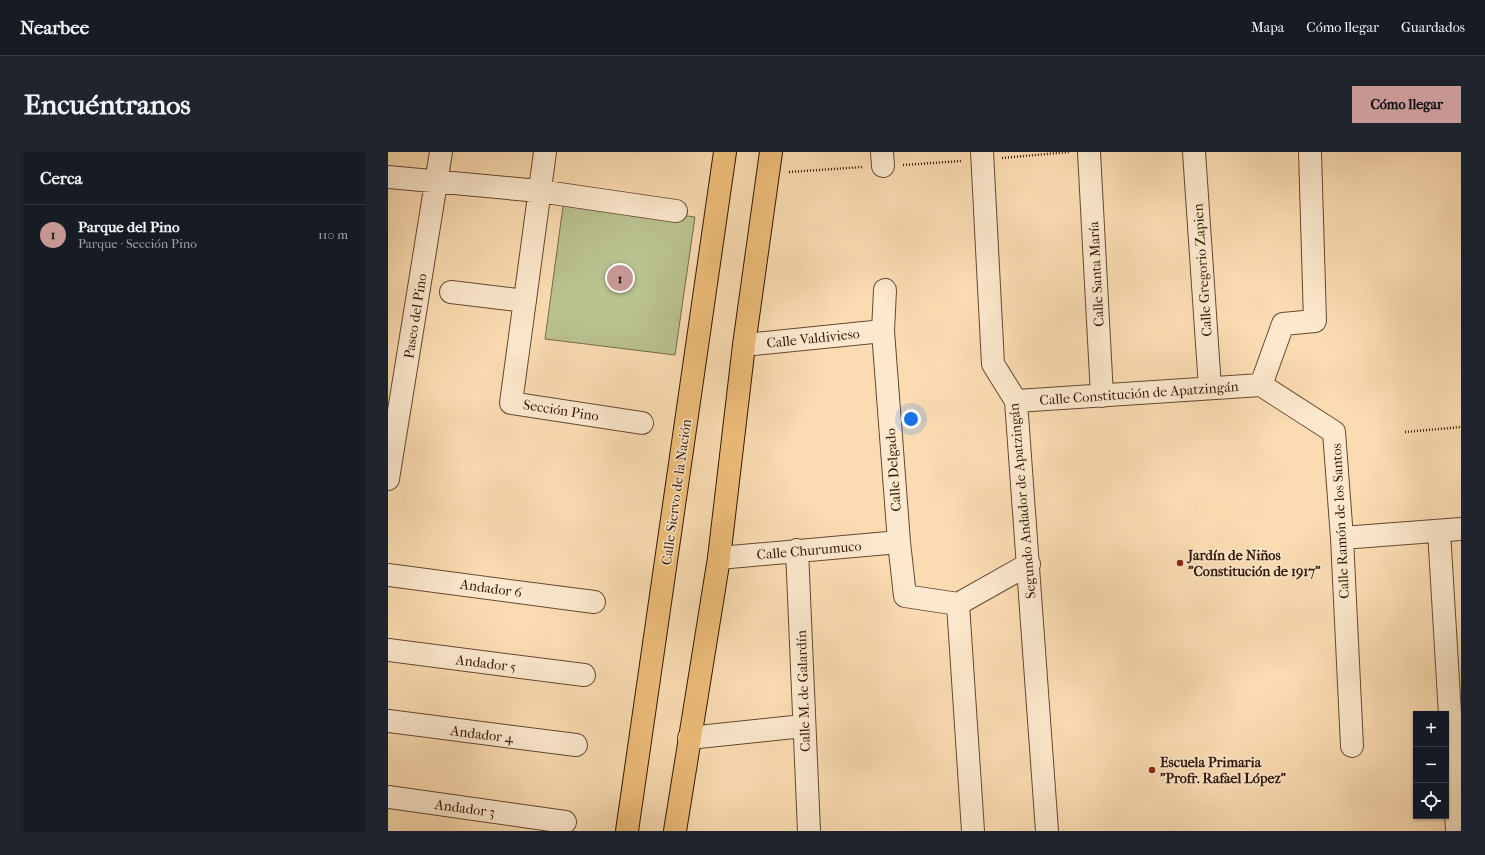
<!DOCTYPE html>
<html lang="es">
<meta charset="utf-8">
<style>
:root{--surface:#171b24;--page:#20242c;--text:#f1f3f6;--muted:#9ea1a6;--line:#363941;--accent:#c59692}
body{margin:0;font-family:"IM FELL French Canon",serif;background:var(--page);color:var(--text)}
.controls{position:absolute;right:12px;bottom:12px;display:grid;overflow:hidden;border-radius:0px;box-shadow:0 1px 3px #0004}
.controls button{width:36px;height:36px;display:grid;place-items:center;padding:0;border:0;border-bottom:1px solid var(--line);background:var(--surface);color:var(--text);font:20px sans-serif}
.you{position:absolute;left:523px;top:267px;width:14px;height:14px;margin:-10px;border:3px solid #fff;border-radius:50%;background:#1a73e8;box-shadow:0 0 0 6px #1a73e833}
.badge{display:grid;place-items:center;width:26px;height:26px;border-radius:50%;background:var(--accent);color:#111;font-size:13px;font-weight:700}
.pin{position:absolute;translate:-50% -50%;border:2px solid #fff;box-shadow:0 1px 4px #0006}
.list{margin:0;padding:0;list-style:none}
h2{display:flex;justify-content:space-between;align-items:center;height:52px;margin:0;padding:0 16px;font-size:17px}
h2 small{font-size:13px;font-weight:400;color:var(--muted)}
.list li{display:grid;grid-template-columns:26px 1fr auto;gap:12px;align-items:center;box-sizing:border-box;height:60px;padding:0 16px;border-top:1px solid var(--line)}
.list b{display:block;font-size:15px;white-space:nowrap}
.list p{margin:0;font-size:13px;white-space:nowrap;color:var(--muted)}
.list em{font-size:13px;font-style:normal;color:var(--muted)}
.icon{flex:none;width:22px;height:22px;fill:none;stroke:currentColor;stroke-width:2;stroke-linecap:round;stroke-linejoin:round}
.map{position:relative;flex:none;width:1073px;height:679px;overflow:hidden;border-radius:0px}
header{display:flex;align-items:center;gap:24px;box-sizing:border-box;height:56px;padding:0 20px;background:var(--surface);border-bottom:1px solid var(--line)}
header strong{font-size:19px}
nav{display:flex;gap:22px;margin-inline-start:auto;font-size:14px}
.intro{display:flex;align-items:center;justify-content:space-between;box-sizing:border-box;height:96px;padding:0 24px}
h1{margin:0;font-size:28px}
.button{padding:10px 18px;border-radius:0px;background:var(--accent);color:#111;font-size:14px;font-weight:700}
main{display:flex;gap:24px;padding:0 24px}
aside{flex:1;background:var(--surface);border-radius:0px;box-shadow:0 1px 3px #0004}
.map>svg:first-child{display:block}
</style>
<header>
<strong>Nearbee</strong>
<nav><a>Mapa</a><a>Cómo llegar</a><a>Guardados</a></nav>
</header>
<div class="intro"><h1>Encuéntranos</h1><a class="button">Cómo llegar</a></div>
<main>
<aside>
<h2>Cerca<small></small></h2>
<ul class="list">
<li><span class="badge">1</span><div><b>Parque del Pino</b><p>Parque · Sección Pino</p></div><em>110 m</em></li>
</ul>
</aside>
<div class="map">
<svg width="1073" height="679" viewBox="0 0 1073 679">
<rect width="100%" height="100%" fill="#fbdcb2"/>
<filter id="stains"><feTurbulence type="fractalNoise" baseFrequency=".005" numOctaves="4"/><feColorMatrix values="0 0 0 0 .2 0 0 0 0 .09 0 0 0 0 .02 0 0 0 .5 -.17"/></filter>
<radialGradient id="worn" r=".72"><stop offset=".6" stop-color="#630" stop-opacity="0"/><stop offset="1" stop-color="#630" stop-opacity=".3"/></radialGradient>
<path fill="#bac290" stroke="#766c4b" d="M176,47L307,65L287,203L157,187Z"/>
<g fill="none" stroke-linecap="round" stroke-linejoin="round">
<defs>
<path id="minor" d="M157,0L123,251L254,271
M494,0L495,14
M594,0L605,212L628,249L659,679
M701,0L714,244
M806,0L822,236
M0,25L151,39L288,59
M497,138L495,179L511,390L517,444L570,452L641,412
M63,140L137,149
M356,193L495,179
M873,233L946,280L954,386L964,594
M873,233L895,172L927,169L922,0
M628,249L873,233
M0,327L53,0
M1051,379L1069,679
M954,386L1073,377
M409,398L421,679
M331,406L511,390
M0,423L206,450
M570,452L585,679
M0,498L196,523
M0,569L188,593
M301,586L415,574
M0,645L177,670"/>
<path id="major" d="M239,679L337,0
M287,679L331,406L356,193L383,0"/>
</defs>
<use href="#minor" stroke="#654831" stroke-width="24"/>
<use href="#major" stroke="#331706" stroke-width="24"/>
<path stroke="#331706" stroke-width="2.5" stroke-dasharray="1 2" stroke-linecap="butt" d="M614,6L681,0
M515,13L573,9
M401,20L474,15
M1017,280L1073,275"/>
<use href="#minor" stroke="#fce8cd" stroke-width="22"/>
<use href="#major" stroke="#eebe79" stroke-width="22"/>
</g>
<g fill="#8f2418" stroke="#fce8cd" stroke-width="1.5">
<circle cx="792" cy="411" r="4"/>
<circle cx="764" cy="618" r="4"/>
</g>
<g text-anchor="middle" stroke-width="3" stroke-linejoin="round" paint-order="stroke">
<g font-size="14" fill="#331706" stroke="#fce8cd">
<text transform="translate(814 118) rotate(-94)" y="5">Calle Gregorio Zapien</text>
<text transform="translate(708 122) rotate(-93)" y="5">Calle Santa María</text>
<text transform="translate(27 164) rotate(-81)" y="5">Paseo del Pino</text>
<text transform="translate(425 186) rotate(-6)" y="5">Calle Valdivieso</text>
<text transform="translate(751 241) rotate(-4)" y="5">Calle Constitución de Apatzingán</text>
<text transform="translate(173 258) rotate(9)" y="5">Sección Pino</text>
<text transform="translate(505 318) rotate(-94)" y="5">Calle Delgado</text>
<text transform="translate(288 340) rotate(-82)" y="5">Calle Siervo de la Nación</text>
<text transform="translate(634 349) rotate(-95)" y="5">Segundo Andador de Apatzingán</text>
<text transform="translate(952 369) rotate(-93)" y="5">Calle Ramón de los Santos</text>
<text transform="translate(421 398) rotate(-5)" y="5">Calle Churumuco</text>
<text transform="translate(103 436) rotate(8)" y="5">Andador 6</text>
<text transform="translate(98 511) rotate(7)" y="5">Andador 5</text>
<text transform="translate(415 539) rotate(-92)" y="5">Calle M. de Galardín</text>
<text transform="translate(94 582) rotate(7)" y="5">Andador 4</text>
<text transform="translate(77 656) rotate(8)" y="5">Andador 3</text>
</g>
<g font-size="14" font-weight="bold" fill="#331706" stroke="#fce8cd" text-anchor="start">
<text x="800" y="408">Jardín de Niños<tspan x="800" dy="16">"Constitución de 1917"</tspan></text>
<text x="772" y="615">Escuela Primaria<tspan x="772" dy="16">"Profr. Rafael López"</tspan></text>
</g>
</g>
<rect width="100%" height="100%" filter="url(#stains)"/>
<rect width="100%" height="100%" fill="url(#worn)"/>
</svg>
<div class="controls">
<button>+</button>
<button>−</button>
<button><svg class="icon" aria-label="locate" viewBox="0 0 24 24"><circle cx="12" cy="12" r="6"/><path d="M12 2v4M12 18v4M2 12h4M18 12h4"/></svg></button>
</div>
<div class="you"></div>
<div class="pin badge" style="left:232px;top:126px">1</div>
</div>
</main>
